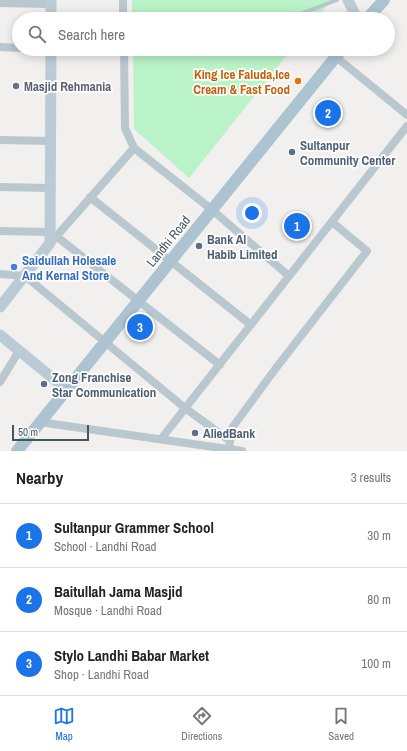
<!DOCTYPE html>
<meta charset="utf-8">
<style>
:root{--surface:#fff;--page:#f2f2f2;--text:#222;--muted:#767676;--line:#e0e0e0;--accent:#1a73e8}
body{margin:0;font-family:"Archivo Narrow",sans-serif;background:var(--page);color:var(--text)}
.scale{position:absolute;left:12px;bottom:10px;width:77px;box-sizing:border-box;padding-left:4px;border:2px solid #45565f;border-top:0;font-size:11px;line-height:14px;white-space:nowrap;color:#45565f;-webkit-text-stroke:3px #fff;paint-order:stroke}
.you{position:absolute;left:252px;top:213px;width:14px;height:14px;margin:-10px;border:3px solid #fff;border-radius:50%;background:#1a73e8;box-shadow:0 0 0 6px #1a73e833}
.badge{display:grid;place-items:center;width:26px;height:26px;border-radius:50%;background:var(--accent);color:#fff;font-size:13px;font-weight:700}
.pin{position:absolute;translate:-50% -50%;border:2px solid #fff;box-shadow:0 1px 4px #0006}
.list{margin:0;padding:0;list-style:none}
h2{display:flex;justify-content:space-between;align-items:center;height:52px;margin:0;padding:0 16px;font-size:17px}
h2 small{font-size:13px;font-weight:400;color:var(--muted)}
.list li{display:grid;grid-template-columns:26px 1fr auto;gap:12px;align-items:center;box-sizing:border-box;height:64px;padding:0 16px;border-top:1px solid var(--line)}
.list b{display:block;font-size:15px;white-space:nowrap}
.list p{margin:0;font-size:13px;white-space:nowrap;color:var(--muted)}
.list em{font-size:13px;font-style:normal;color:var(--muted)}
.icon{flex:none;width:22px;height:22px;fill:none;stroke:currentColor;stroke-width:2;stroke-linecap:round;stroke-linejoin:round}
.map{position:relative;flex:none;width:407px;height:451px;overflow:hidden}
.search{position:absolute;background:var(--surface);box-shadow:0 2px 10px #0003;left:12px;right:12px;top:12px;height:44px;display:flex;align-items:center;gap:10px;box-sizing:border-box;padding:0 14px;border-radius:22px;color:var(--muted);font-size:15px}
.sheet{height:244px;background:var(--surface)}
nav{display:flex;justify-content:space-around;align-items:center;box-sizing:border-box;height:56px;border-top:1px solid var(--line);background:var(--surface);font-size:11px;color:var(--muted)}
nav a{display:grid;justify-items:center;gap:2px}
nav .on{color:var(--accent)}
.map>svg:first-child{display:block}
</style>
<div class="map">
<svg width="407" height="451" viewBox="0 0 407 451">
<rect width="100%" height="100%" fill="#f2efef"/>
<path fill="#baf3c7" d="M132,0H331L316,19H132Z
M133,49H292L189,178L134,129Z"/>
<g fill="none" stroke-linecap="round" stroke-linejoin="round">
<path stroke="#b9c7ce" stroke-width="4" d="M287,19L337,0
M124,50L154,49"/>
<path stroke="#b9c7ce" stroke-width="8" d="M123,0V19
M0,3L51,4
M0,47L19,48
M75,49L124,50
M124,49L125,128L134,148L211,209L289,276
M336,57L407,115
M0,140L51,141
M0,187L50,188
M90,197L251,325
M0,231L50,232
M56,236L220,365
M54,239L134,148
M0,274L25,276L185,408L230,441
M0,382L19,351
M39,422L242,451
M161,439L407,126
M229,449L232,428L276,368L367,251L332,222"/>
<path stroke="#bbcbd5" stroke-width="11" d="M348,0L357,19
M51,19V0
M0,307L50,243L51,49
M0,335L66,389"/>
<path stroke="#acc4d1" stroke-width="12" d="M367,19L384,0
M17,451L342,49"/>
</g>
<circle fill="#e8710a" stroke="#fff" stroke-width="1.5" cx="298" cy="81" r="4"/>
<circle fill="#6b7280" stroke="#fff" stroke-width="1.5" cx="16" cy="86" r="4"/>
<g fill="#5c6f8a" stroke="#fff" stroke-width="1.5">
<circle cx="292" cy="152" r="4"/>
<circle cx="199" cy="246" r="4"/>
<circle cx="44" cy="384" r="4"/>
<circle cx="195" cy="433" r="4"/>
</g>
<circle fill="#3f7fe0" stroke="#fff" stroke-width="1.5" cx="14" cy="267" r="4"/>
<g text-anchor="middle" stroke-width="3.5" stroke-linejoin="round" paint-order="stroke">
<g font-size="13" font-weight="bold" fill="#c56008" stroke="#fff" text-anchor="end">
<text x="290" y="79">King Ice Faluda,Ice<tspan x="290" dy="15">Cream &amp; Fast Food</tspan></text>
</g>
<g font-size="13" font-weight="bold" fill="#5b616d" stroke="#fff" text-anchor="start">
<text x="24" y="91">Masjid Rehmania</text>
</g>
<g font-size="13" font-weight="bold" fill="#4e5e75" stroke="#fff" text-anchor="start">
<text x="300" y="150">Sultanpur<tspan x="300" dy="15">Community Center</tspan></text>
<text x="207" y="244">Bank Al<tspan x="207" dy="15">Habib Limited</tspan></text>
<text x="52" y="382">Zong Franchise<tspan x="52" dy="15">Star Communication</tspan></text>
<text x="203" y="438">AliedBank</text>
</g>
<g font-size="13" fill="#45565f" stroke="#fff">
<text transform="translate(168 241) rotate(-51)" y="5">Landhi Road</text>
</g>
<g font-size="13" font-weight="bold" fill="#366cbe" stroke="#fff" text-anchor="start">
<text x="22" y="265">Saidullah Holesale<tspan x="22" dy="15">And Kernal Store</tspan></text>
</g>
</g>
</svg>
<div class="scale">50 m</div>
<div class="you"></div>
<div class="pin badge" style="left:297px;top:226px">1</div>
<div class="pin badge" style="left:328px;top:113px">2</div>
<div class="pin badge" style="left:140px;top:327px">3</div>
<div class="search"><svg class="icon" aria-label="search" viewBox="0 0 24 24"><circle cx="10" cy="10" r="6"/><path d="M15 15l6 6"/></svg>Search here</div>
</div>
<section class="sheet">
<h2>Nearby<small>3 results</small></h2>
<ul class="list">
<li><span class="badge">1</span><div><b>Sultanpur Grammer School</b><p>School · Landhi Road</p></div><em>30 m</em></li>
<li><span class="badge">2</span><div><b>Baitullah Jama Masjid</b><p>Mosque · Landhi Road</p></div><em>80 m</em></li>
<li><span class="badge">3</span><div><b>Stylo Landhi Babar Market</b><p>Shop · Landhi Road</p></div><em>100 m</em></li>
</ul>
</section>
<nav>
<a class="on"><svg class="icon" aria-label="map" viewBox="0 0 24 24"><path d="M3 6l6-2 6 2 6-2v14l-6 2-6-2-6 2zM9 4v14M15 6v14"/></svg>Map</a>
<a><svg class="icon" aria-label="directions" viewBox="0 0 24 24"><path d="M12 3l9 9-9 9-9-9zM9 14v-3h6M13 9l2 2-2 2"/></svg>Directions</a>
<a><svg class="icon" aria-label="saved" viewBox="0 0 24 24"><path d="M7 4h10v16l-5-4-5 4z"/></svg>Saved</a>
</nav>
